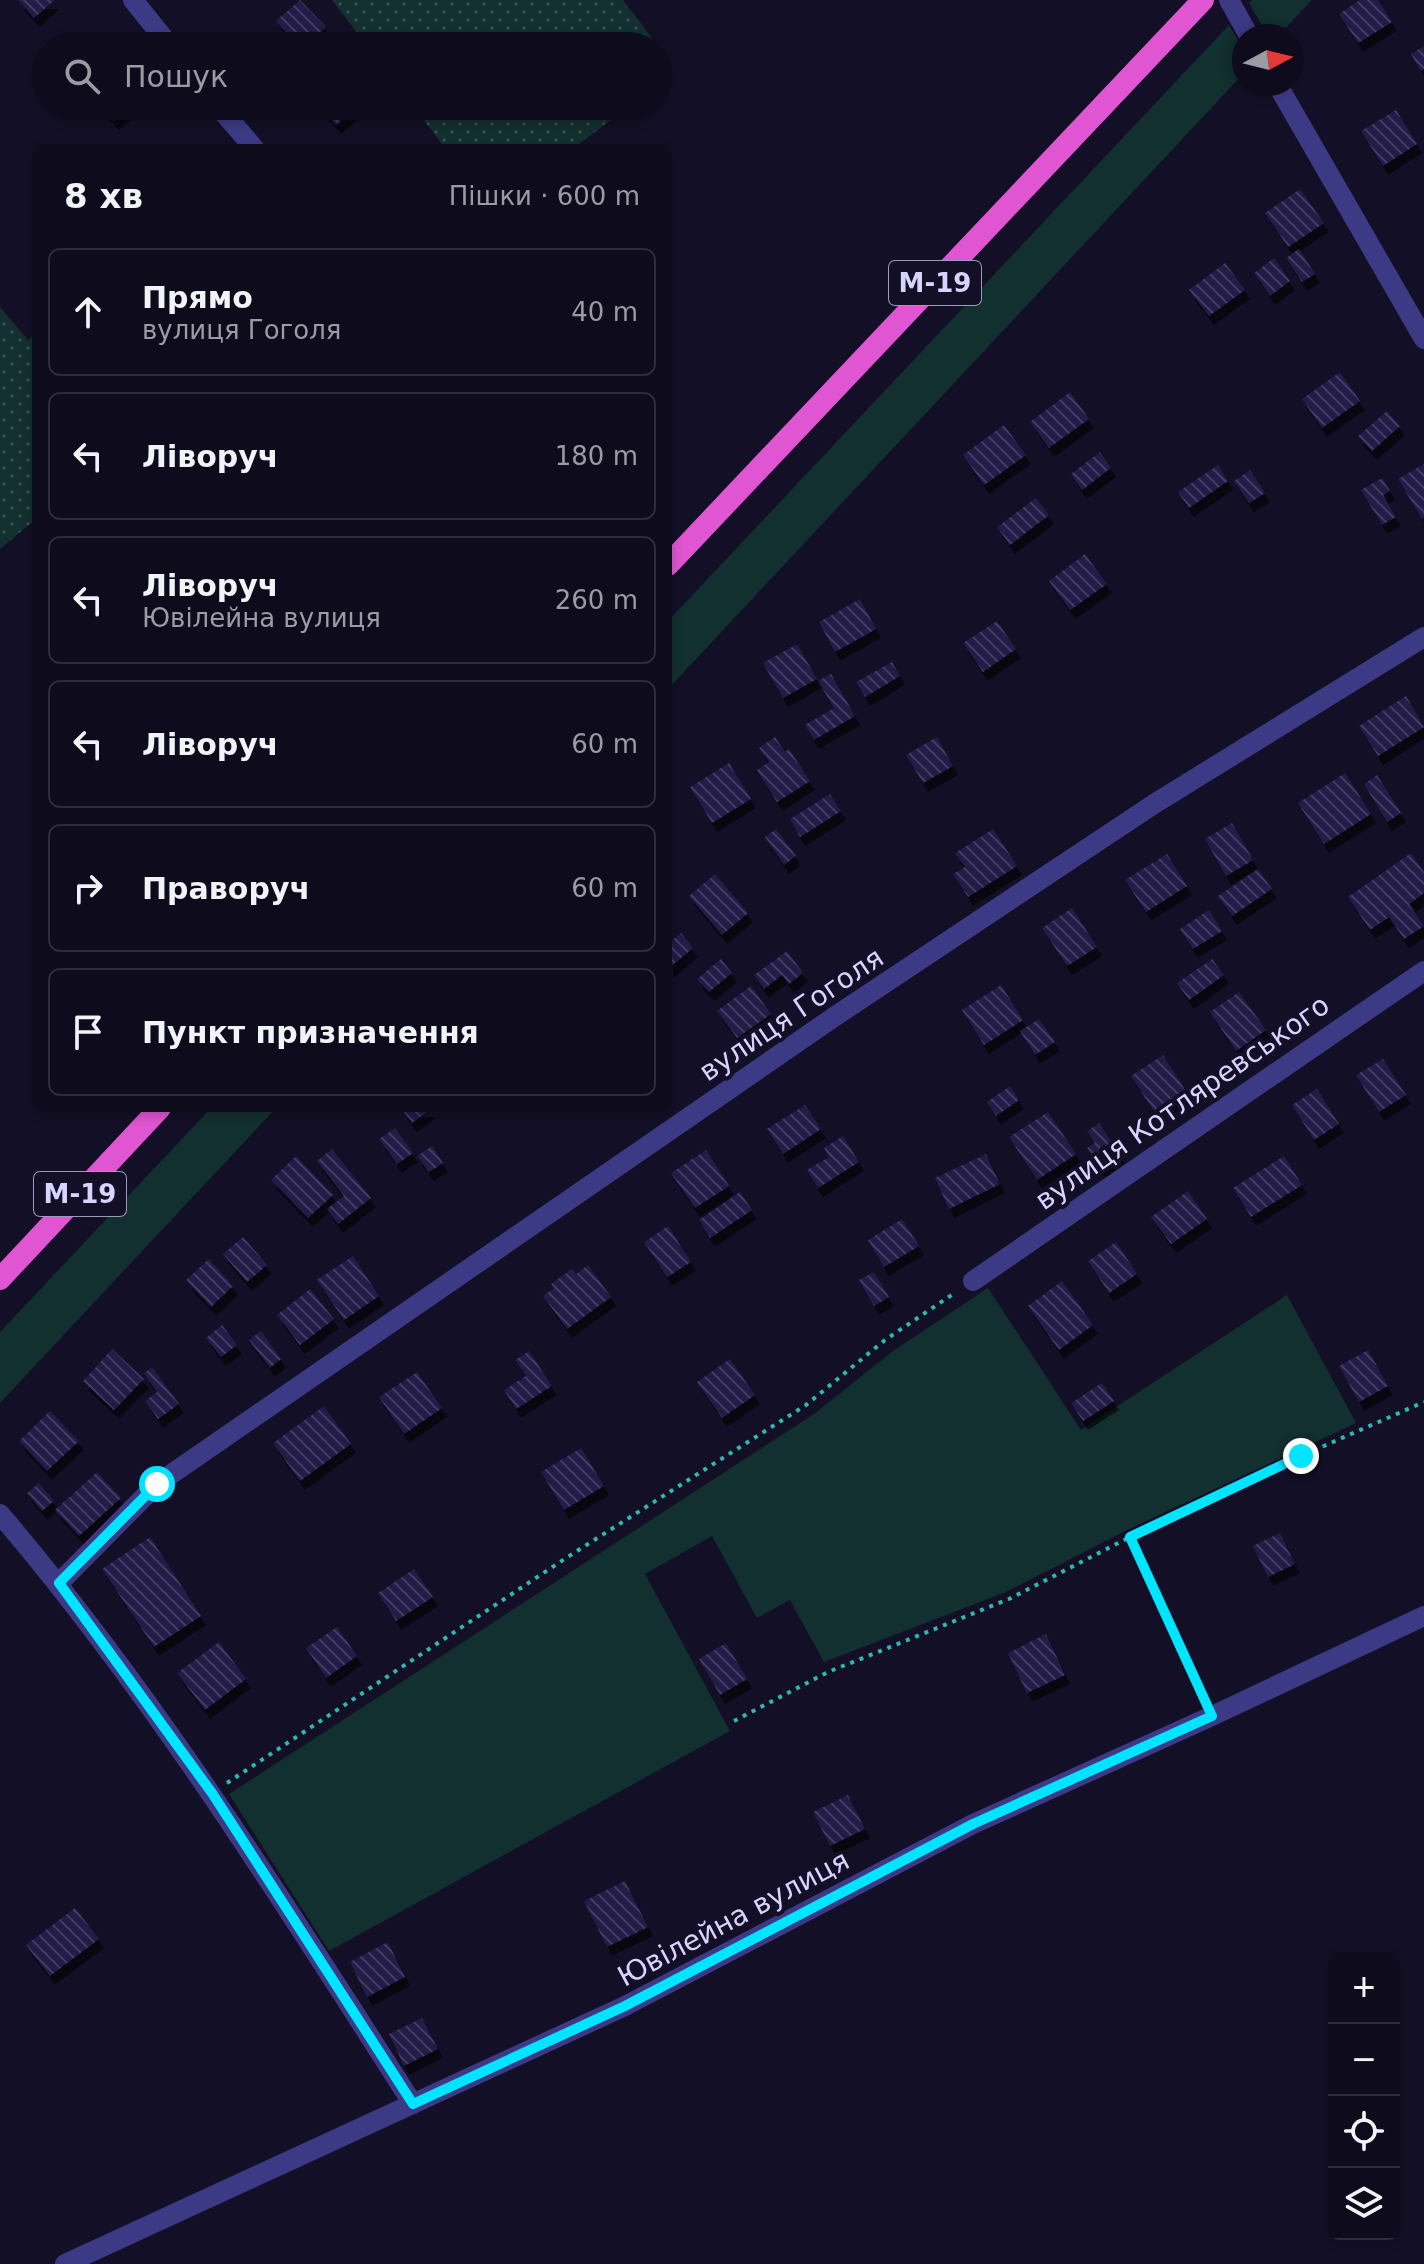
<!DOCTYPE html>
<html lang="uk">
<meta charset="utf-8">
<style>
:root{--surface:#0e0b1c;--page:#171425;--text:#f1f3f6;--muted:#9b9ba3;--line:#2e2b3b}
body{margin:0;font-family:"DejaVu Sans",sans-serif;background:var(--page);color:var(--text)}
.controls{position:absolute;right:24px;bottom:24px;display:grid;overflow:hidden;border-radius:12px;box-shadow:0 4px 12px #0003}
.controls button{width:72px;height:72px;display:grid;place-items:center;padding:0;border:0;border-bottom:2px solid var(--line);background:var(--surface);color:var(--text);font:40px sans-serif}
.compass{position:absolute;left:1232px;top:24px;width:72px;height:72px;border-radius:50%;background:var(--surface);box-shadow:0 4px 12px #0003;rotate:83deg}
.stop{position:absolute;width:24px;height:24px;margin:-18px;border:6px solid #00e5ff;border-radius:50%;background:#fff}
.stop.end{background:#00e5ff;border-color:#fff;box-shadow:0 2px 8px #0008}
.list{margin:0;padding:0;list-style:none}
h2{display:flex;justify-content:space-between;align-items:center;height:104px;margin:0;padding:0 32px;font-size:34px}
h2 small{font-size:26px;font-weight:400;color:var(--muted)}
.list li{display:grid;grid-template-columns:52px 1fr auto;gap:24px;align-items:center;box-sizing:border-box;height:128px;margin:0 16px 16px;padding:0 16px;border:2px solid var(--line);border-radius:12px}
.list b{display:block;font-size:30px;white-space:nowrap}
.list p{margin:0;font-size:26px;white-space:nowrap;color:var(--muted)}
.list em{font-size:26px;font-style:normal;color:var(--muted)}
.icon{flex:none;width:44px;height:44px;fill:none;stroke:currentColor;stroke-width:2;stroke-linecap:round;stroke-linejoin:round}
.map{position:relative;flex:none;width:1424px;height:2264px;overflow:hidden}
.search{position:absolute;background:var(--surface);box-shadow:0 4px 12px #0003;left:32px;top:32px;width:640px;height:88px;display:flex;align-items:center;gap:20px;box-sizing:border-box;padding:0 28px;border-radius:44px;color:var(--muted);font-size:30px}
.panel{position:absolute;background:var(--surface);box-shadow:0 4px 12px #0003;left:32px;top:144px;width:640px;height:968px;border-radius:12px}
.map>svg:first-child{display:block}
</style>
<div class="map">
<svg width="1424" height="2264" viewBox="0 0 1424 2264">
<defs>
<pattern id="garden-dots" width="8" height="8" patternUnits="userSpaceOnUse" patternTransform="scale(2)"><rect width="8" height="8" fill="#12302f"/><path d="M2 2h.1M6 6h.1" fill="none" stroke="#344d4e" stroke-width="1.8" stroke-linecap="round"/></pattern>
<pattern id="building-back-hatch" width="6" height="6" patternUnits="userSpaceOnUse" patternTransform="scale(2)"><rect width="6" height="6" fill="#241b47"/><path d="M-1 5l2 2M0 0l6 6M5-1l2 2" fill="none" stroke="#433b63"/></pattern>
<filter id="shadow"><feDropShadow dx="5" dy="9" stdDeviation="0" flood-color="#0009"/></filter>
</defs>
<rect width="100%" height="100%" fill="#130f26"/>
<path fill="#12302f" d="M1252,0H1312L1278,36H1268L1249,3Z
M1229,25L1244,50V73L668,689V621Z
M211,1108H276L0,1403V1332Z
M988,1288L1081,1430L1287,1295L1356,1423L1127,1530L1006,1592L824,1662L790,1600L757,1618L712,1536L645,1574L730,1731L329,1951L229,1794L814,1414L893,1351Z"/>
<path fill="url(#garden-dots)" d="M332,0H623L658,46H367Z
M413,106H629L574,148H445Z
M0,307L28,340L36,334V519L0,549Z"/>
<path fill="url(#building-back-hatch)" filter="url(#shadow)" d="M18,0H55L34,18Z
M300,0L326,27L305,46H298L276,21Z
M1360,0H1378L1392,22L1358,43L1339,14Z
M1424,46V69L1421,71L1411,54Z
M100,106H131L114,121Z
M319,106H358L336,125Z
M1396,110L1417,144L1383,166L1361,131Z
M1300,189L1324,223L1288,247L1265,213Z
M1299,249L1315,274L1302,282L1286,258Z
M1274,258L1290,281L1270,296L1254,273Z
M1225,263L1245,290L1209,316L1189,290Z
M1340,372L1360,401L1322,428L1302,399Z
M1070,392L1089,419L1049,448L1030,422Z
M1387,411L1400,426L1372,451L1358,436Z
M1004,425L1026,455L984,485L963,455Z
M1100,452L1111,468L1082,490L1071,474Z
M1424,464V518L1422,519L1398,479Z
M1218,465L1228,481L1189,508L1178,492Z
M1250,470L1265,493L1249,503L1234,481Z
M1382,478L1390,491L1383,495L1396,517L1382,525L1361,490Z
M1036,498L1049,515L1010,545L997,527Z
M1085,554L1107,584L1070,610L1049,581Z
M860,599L876,629L835,652L819,622Z
M997,621L1016,649L983,672L963,643Z
M797,644L817,679L783,698L763,663Z
M892,662L900,676L865,697L856,682Z
M831,674L855,716L814,740L805,725L834,708L818,681Z
M1406,696L1424,727L1378,756L1359,726Z
M775,737L785,752L789,749L810,781L777,802L757,770L769,762L759,748Z
M937,737L953,766L923,783L906,755Z
M729,763L751,799L712,823L690,787Z
M1345,773L1371,814L1324,844L1298,803Z
M1377,775L1401,813L1387,822L1364,784Z
M830,794L841,811L800,837L790,819Z
M1232,823L1253,860L1226,876L1205,839Z
M776,829L796,856L784,865L765,837Z
M993,829L1017,866L968,897L953,874L965,867L955,853Z
M1411,853L1424,872V893L1409,904L1424,926L1404,939L1389,917L1370,930L1348,897Z
M1167,854L1187,886L1146,912L1125,880Z
M1258,869L1272,889L1232,916L1218,896Z
M715,874L748,913L722,935L689,896Z
M1072,908L1097,947L1067,966L1042,928Z
M1209,910L1222,931L1193,949L1180,929Z
M681,933L693,948L668,969V944Z
M787,951L803,973L789,984L782,975L764,989L754,975Z
M721,959L732,973L709,992L697,979Z
M1212,959L1224,975L1189,1000L1177,983Z
M1001,985L1023,1020L984,1045L962,1010Z
M751,986L771,1014L737,1038L717,1011Z
M1239,992L1266,1030L1236,1051L1210,1012Z
M1039,1019L1055,1042L1035,1055L1020,1031Z
M1163,1055L1187,1093L1155,1113L1131,1076Z
M1383,1059L1406,1095L1379,1112L1356,1075Z
M1010,1086L1019,1100L996,1116L987,1102Z
M1317,1089L1339,1124L1314,1140L1292,1105Z
M805,1105L821,1129L783,1154L767,1129Z
M401,1108H432L412,1123Z
M1048,1112L1076,1154L1037,1180L1009,1137Z
M1099,1123L1120,1155L1101,1169L1087,1148L1095,1143L1087,1131Z
M395,1128L413,1153L397,1164L379,1139Z
M843,1136L859,1162L818,1188L807,1170L829,1157L824,1148Z
M432,1146L443,1163L429,1172L417,1156Z
M332,1149L371,1198L338,1224L327,1209L344,1196L317,1161Z
M706,1150L729,1186L695,1208L671,1173Z
M986,1154L1000,1184L949,1209L935,1178Z
M296,1156L333,1195L308,1218L271,1180Z
M1284,1156L1302,1185L1251,1217L1233,1188Z
M1188,1191L1207,1219L1171,1244L1151,1217Z
M740,1192L752,1210L710,1238L699,1220Z
M902,1219L919,1246L884,1267L868,1240Z
M668,1226L691,1262L667,1277L644,1242Z
M243,1237L267,1265L247,1282L223,1254Z
M1116,1242L1137,1274L1109,1293L1088,1261Z
M353,1256L379,1296L344,1320L317,1280Z
M209,1259L233,1286L211,1307L186,1280Z
M588,1265L611,1297L567,1329L543,1296L554,1288L551,1284L572,1269L576,1274Z
M874,1272L889,1297L874,1306L859,1280Z
M1062,1281L1093,1325L1059,1350L1028,1306Z
M310,1289L334,1319L300,1345L277,1315Z
M222,1325L237,1345L221,1357L206,1338Z
M261,1331L281,1359L270,1368L249,1340Z
M112,1349L144,1379L114,1410L83,1381Z
M1368,1350L1388,1386L1359,1402L1339,1366Z
M529,1351L552,1386L516,1409L504,1390L526,1376L515,1360Z
M730,1359L755,1395L722,1418L697,1382Z
M152,1367L179,1404L158,1419L145,1401L157,1392L144,1373Z
M417,1372L442,1408L404,1434L379,1397Z
M1102,1383L1114,1401L1083,1421L1071,1403Z
M324,1406L351,1444L300,1481L273,1443Z
M50,1411L79,1441L47,1471L19,1441Z
M581,1448L604,1486L564,1510L541,1472Z
M97,1472L121,1498L79,1536L55,1510Z
M39,1483L54,1501L42,1511L27,1493Z
M1280,1533L1295,1564L1268,1577L1253,1546Z
M150,1537L201,1616L154,1647L102,1569Z
M414,1569L433,1597L396,1621L378,1593Z
M337,1627L357,1656L326,1678L306,1648Z
M1046,1634L1065,1675L1027,1693L1008,1653Z
M219,1642L246,1679L205,1710L177,1673Z
M726,1643L747,1679L720,1695L699,1659Z
M848,1795L865,1829L830,1846L813,1812Z
M625,1881L648,1927L607,1947L584,1901Z
M75,1908L99,1939L50,1976L26,1945Z
M388,1942L405,1977L367,1997L350,1962Z
M422,2018L438,2049L404,2066L389,2034Z"/>
<g fill="none" stroke-linecap="round" stroke-linejoin="round">
<path stroke="#2fb8b0" stroke-width="4" stroke-dasharray="4 6" stroke-linecap="butt" d="M1130,1537L1203,1696
M734,1721L828,1672L1009,1599L1130,1537L1301,1456L1424,1402
M227,1783L566,1558L806,1405L885,1340L956,1292"/>
<path stroke="#3d3a85" stroke-width="20" d="M133,0L170,46
M1229,0L1249,36
M1277,84L1424,339
M218,106L254,148
M973,1281L1424,971
M0,1514C156,1697 283,1902 413,2104
M59,1583L157,1484L834,1017L1154,804L1424,637
M65,2264L625,2006L973,1824L1212,1716L1424,1616"/>
<path stroke="#e055d1" stroke-width="22" d="M668,565L1203,0
M0,1279L160,1108"/>
</g>
<g fill="none" stroke-linecap="round" stroke-linejoin="round">
<path stroke="#00e5ff" stroke-width="10" d="M157,1484L59,1583L212,1793L413,2104L625,2006L973,1824L1212,1716L1130,1537L1301,1456"/>
</g>
<g text-anchor="middle" stroke-width="8" stroke-linejoin="round" paint-order="stroke">
<g fill="#130f26" stroke="#9e99be" stroke-width="2">
<rect x="889" y="261" width="92" height="44" rx="6"/>
<rect x="34" y="1172" width="92" height="44" rx="6"/>
</g>
<g font-size="26" font-weight="bold" fill="#d9d4ff">
<text x="935" y="292">М-19</text>
<text x="80" y="1203">М-19</text>
</g>
<g font-size="28" fill="#d9d4ff" stroke="#130f26">
<text transform="translate(791 1014) rotate(-34)" y="10">вулиця Гоголя</text>
<text transform="translate(1182 1102) rotate(-35)" y="10">вулиця Котляревського</text>
<text transform="translate(733 1918) rotate(-28)" y="10">Ювілейна вулиця</text>
</g>
</g>
</svg>
<div class="controls">
<button>+</button>
<button>−</button>
<button><svg class="icon" aria-label="locate" viewBox="0 0 24 24"><circle cx="12" cy="12" r="6"/><path d="M12 2v4M12 18v4M2 12h4M18 12h4"/></svg></button>
<button><svg class="icon" aria-label="layers" viewBox="0 0 24 24"><path d="M12 4l9 5-9 5-9-5zM3 14l9 5 9-5"/></svg></button>
</div>
<svg class="compass" viewBox="-18 -18 36 36"><path d="M0-13l5 13h-10z" fill="#e53935"/><path d="M0 13l5-13h-10z" fill="#9b9ba3"/></svg>
<div class="stop" style="left:157px;top:1484px"></div>
<div class="stop end" style="left:1301px;top:1456px"></div>
<div class="search"><svg class="icon" aria-label="search" viewBox="0 0 24 24"><circle cx="10" cy="10" r="6"/><path d="M15 15l6 6"/></svg>Пошук</div>
<section class="panel">
<h2>8 хв<small>Пішки · 600 m</small></h2>
<ul class="list">
<li><svg class="icon" aria-label="ahead" viewBox="0 0 24 24"><path d="M12 20V5M6 11l6-6 6 6"/></svg><div><b>Прямо</b><p>вулиця Гоголя</p></div><em>40 m</em></li>
<li><svg class="icon" aria-label="left" viewBox="0 0 24 24"><path d="M17 20v-9H6M10 6l-5 5 5 5"/></svg><div><b>Ліворуч</b></div><em>180 m</em></li>
<li><svg class="icon" aria-label="left" viewBox="0 0 24 24"><path d="M17 20v-9H6M10 6l-5 5 5 5"/></svg><div><b>Ліворуч</b><p>Ювілейна вулиця</p></div><em>260 m</em></li>
<li><svg class="icon" aria-label="left" viewBox="0 0 24 24"><path d="M17 20v-9H6M10 6l-5 5 5 5"/></svg><div><b>Ліворуч</b></div><em>60 m</em></li>
<li><svg class="icon" aria-label="right" viewBox="0 0 24 24"><path d="M7 20v-9h11M14 6l5 5-5 5"/></svg><div><b>Праворуч</b></div><em>60 m</em></li>
<li><svg class="icon" aria-label="arrive" viewBox="0 0 24 24"><path d="M6 21V4h12l-3 4 3 4H6"/></svg><div><b>Пункт призначення</b></div></li>
</ul>
</section>
</div>
